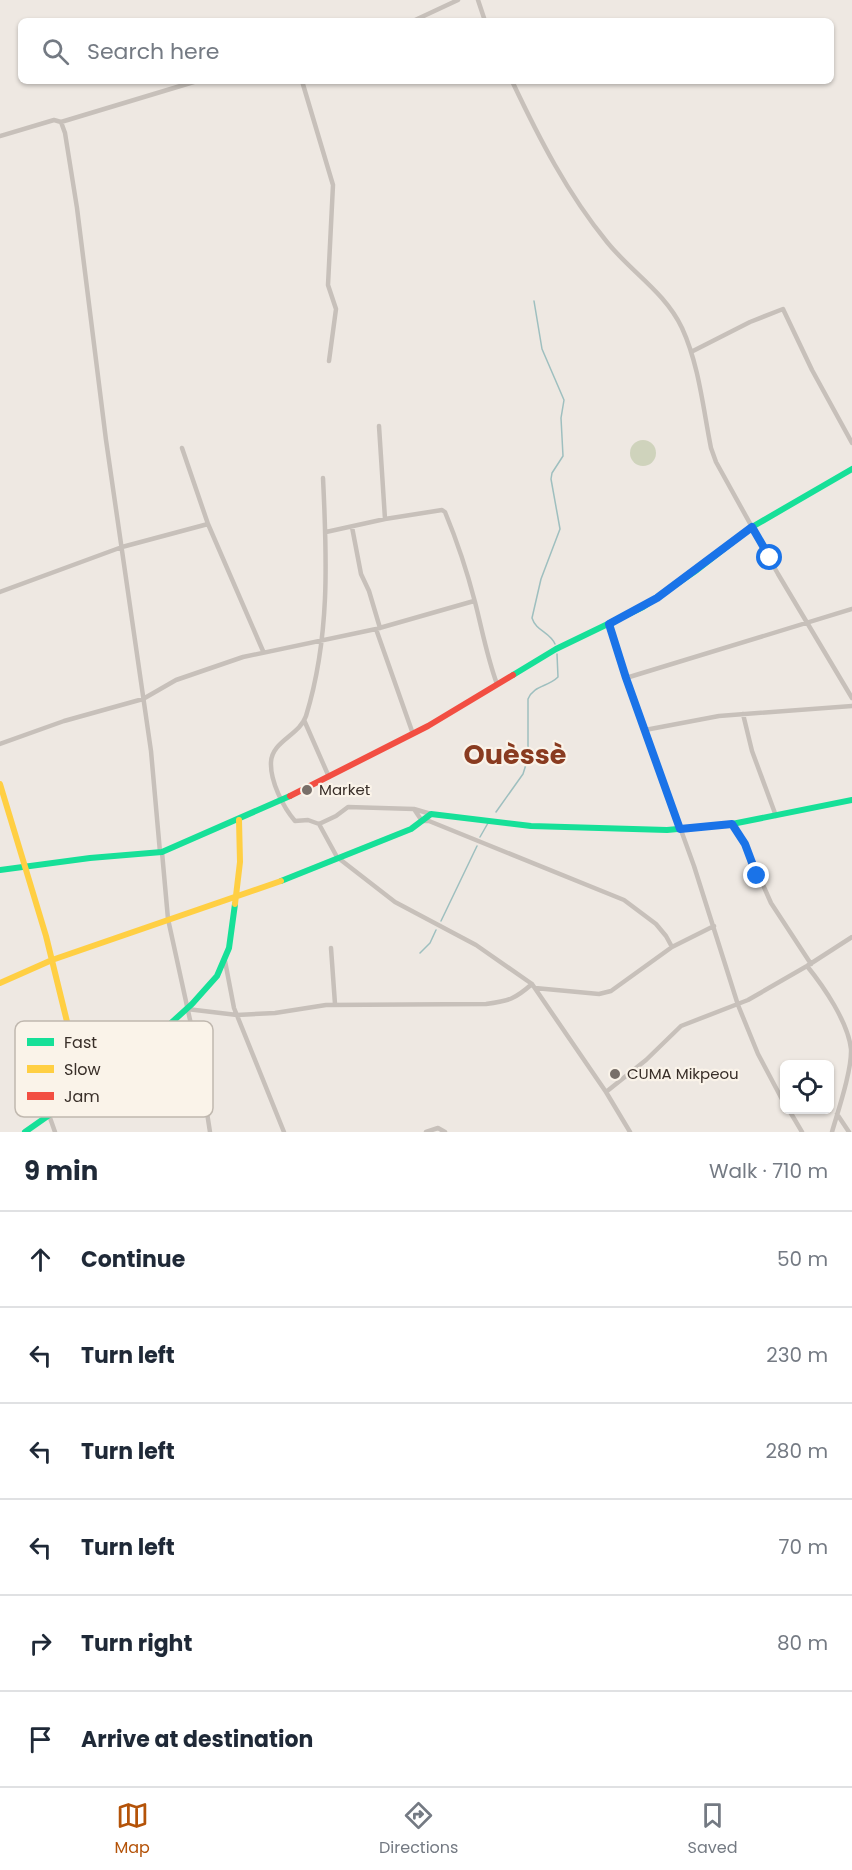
<!DOCTYPE html>
<meta charset="utf-8">
<style>
:root{--surface:#fff;--page:#f6f6f7;--text:#1f2937;--muted:#747a83;--line:#e0e1e3;--accent:#b45309}
body{margin:0;font-family:Poppins,sans-serif;background:var(--page);color:var(--text)}
.controls{position:absolute;right:18px;bottom:18px;display:grid;overflow:hidden;border-radius:9px;box-shadow:0 2px 4px #0004}
.controls button{width:54px;height:54px;display:grid;place-items:center;padding:0;border:0;border-bottom:2px solid var(--line);background:var(--surface);color:var(--text);font:30px sans-serif}
.stop{position:absolute;width:18px;height:18px;margin:-14px;border:4px solid #1a73e8;border-radius:50%;background:#fff}
.stop.end{background:#1a73e8;border-color:#fff;box-shadow:0 2px 6px #0008}
.list{margin:0;padding:0;list-style:none}
h2{display:flex;justify-content:space-between;align-items:center;height:78px;margin:0;padding:0 24px;font-size:26px}
h2 small{font-size:20px;font-weight:400;color:var(--muted)}
.list li{display:grid;grid-template-columns:39px 1fr auto;gap:18px;align-items:center;box-sizing:border-box;height:96px;padding:0 24px;border-top:2px solid var(--line)}
.list b{display:block;font-size:22px;white-space:nowrap}
.list em{font-size:20px;font-style:normal;color:var(--muted)}
.icon{flex:none;width:33px;height:33px;fill:none;stroke:currentColor;stroke-width:2;stroke-linecap:round;stroke-linejoin:round}
.map{position:relative;flex:none;width:852px;height:1132px;overflow:hidden}
.search{position:absolute;background:var(--surface);box-shadow:0 2px 4px #0004;left:18px;right:18px;top:18px;height:66px;display:flex;align-items:center;gap:15px;box-sizing:border-box;padding:0 21px;border-radius:9px;color:var(--muted);font-size:22px}
.sheet{height:654px;background:var(--surface)}
nav{display:flex;justify-content:space-around;align-items:center;box-sizing:border-box;height:84px;border-top:2px solid var(--line);background:var(--surface);font-size:16px;color:var(--muted)}
nav a{display:grid;justify-items:center;gap:3px}
nav .on{color:var(--accent)}
.map>svg:first-child{display:block}
</style>
<div class="map">
<svg width="852" height="1132" viewBox="0 0 852 1132">
<rect width="100%" height="100%" fill="#eee8e2"/>
<path fill="#cfd3bc" d="M630 453a13 13 0 1 1 26 0a13 13 0 1 1-26 0Z"/>
<g fill="none" stroke-linecap="round" stroke-linejoin="round">
<path stroke="#9ebfbf" stroke-width="1.5" d="M534,301L542,349L564,400L561,418L563,456L552,473L551,479L560,529L541,579L532,618C536,631 550,632 555,644
M496,812L523,774L528,758V699C534,685 548,687 558,677L557,654
M480,837L488,823
M441,921L477,846
M420,953L430,943L436,930"/>
<path stroke="#c7c0ba" stroke-width="4.5" d="M478,0L485,21
M413,21L458,0
M302,81L333,185L328,285L336,309L329,361
M512,81C539,138 567,193 607,242C631,272 665,292 682,328C699,365 703,408 711,448L716,462L778,574L852,698
M61,122L197,81
M0,136L54,120L61,122L65,133L77,208L106,440L151,751L160,852
M691,352L750,322L783,309L812,370L852,443
M379,426L385,519
M182,448L208,524L263,651
M323,478C327,559 330,638 306,716C300,735 272,741 271,762C270,781 283,807 295,821L308,820L319,824L337,857L395,902L476,945L532,984L606,1092L630,1132
M352,527L361,574L369,591L380,628
M326,532L385,519L442,510L445,512C457,541 467,571 475,602C482,629 487,657 497,684
M0,592L122,547L208,524
M609,624L626,678L694,866L738,1005L758,1054L784,1103
M376,629L413,734
M626,678L852,609
M743,714L752,751L776,816
M304,720L329,777
M645,730L719,716L852,706
M0,744L64,721L143,699L176,680L243,657L376,629L474,601
M414,809L422,821H429L624,900L656,924L666,936L672,947
M319,824L336,816L348,807L414,809L431,814
M732,824L745,844L771,903L811,964
M162,852L168,919L199,1061L210,1132
M331,948L335,1004
M225,961L234,1008L284,1132
M807,966C824,987 848,1022 851,1049C852,1070 838,1111 832,1132
M535,988L599,994L611,991L672,947L714,926
M187,1009L237,1015L275,1013L326,1005L486,1004C509,1001 515,999 532,984
M606,1092L646,1060L681,1026L748,1000L807,966L852,937
M789,1110L802,1132
M837,1114L849,1132
M49,1115L55,1132
M426,1132L438,1128L445,1132"/>
<path stroke="#16e098" stroke-width="6" d="M513,675L556,649L643,607L697,570L752,527L852,469
M0,870L90,858L162,852L290,796
M281,881L411,829L431,814L531,826L667,830L732,824L852,800
M25,1132L139,1052L192,1004L217,976L229,948L235,904"/>
<path stroke="#ffcf43" stroke-width="6" d="M0,784L46,936L84,1091
M235,904L240,862L239,820
M0,983L52,960L281,881"/>
<path stroke="#f24e42" stroke-width="6" d="M290,796L428,726L513,675"/>
</g>
<g fill="none" stroke-linecap="round" stroke-linejoin="round">
<path stroke="#1a73e8" stroke-width="8" d="M757,876L745,844L732,824L680,829L626,678L609,624L657,598L752,527L770,558"/>
</g>
<g fill="#786f69" stroke="#faf3e9" stroke-width="2">
<circle cx="307" cy="790" r="6"/>
<circle cx="615" cy="1074" r="6"/>
</g>
<g text-anchor="middle" stroke-width="4.5" stroke-linejoin="round" paint-order="stroke">
<g font-size="15" fill="#382e28" stroke="#faf3e9" text-anchor="start">
<text x="319" y="795">Market</text>
<text x="627" y="1079">CUMA Mikpeou</text>
</g>
<g font-size="27" font-weight="bold" fill="#893b20" stroke="#faf3e9">
<text x="515" y="764">Ouèssè</text>
</g>
</g>
<rect x="15" y="1021" width="198" height="96" rx="9" fill="#faf3e9" stroke="#c0b8af" stroke-width="1.5"/>
<rect x="27" y="1038" width="27" height="8" fill="#16e098"/>
<rect x="27" y="1065" width="27" height="8" fill="#ffcf43"/>
<rect x="27" y="1092" width="27" height="8" fill="#f24e42"/>
<g font-size="16" fill="#382e28">
<text x="64" y="1048">Fast</text>
<text x="64" y="1075">Slow</text>
<text x="64" y="1102">Jam</text>
</g>
</svg>
<div class="controls">
<button><svg class="icon" aria-label="locate" viewBox="0 0 24 24"><circle cx="12" cy="12" r="6"/><path d="M12 2v4M12 18v4M2 12h4M18 12h4"/></svg></button>
</div>
<div class="stop" style="left:770px;top:558px"></div>
<div class="stop end" style="left:757px;top:876px"></div>
<div class="search"><svg class="icon" aria-label="search" viewBox="0 0 24 24"><circle cx="10" cy="10" r="6"/><path d="M15 15l6 6"/></svg>Search here</div>
</div>
<section class="sheet">
<h2>9 min<small>Walk · 710 m</small></h2>
<ul class="list">
<li><svg class="icon" aria-label="ahead" viewBox="0 0 24 24"><path d="M12 20V5M6 11l6-6 6 6"/></svg><div><b>Continue</b></div><em>50 m</em></li>
<li><svg class="icon" aria-label="left" viewBox="0 0 24 24"><path d="M17 20v-9H6M10 6l-5 5 5 5"/></svg><div><b>Turn left</b></div><em>230 m</em></li>
<li><svg class="icon" aria-label="left" viewBox="0 0 24 24"><path d="M17 20v-9H6M10 6l-5 5 5 5"/></svg><div><b>Turn left</b></div><em>280 m</em></li>
<li><svg class="icon" aria-label="left" viewBox="0 0 24 24"><path d="M17 20v-9H6M10 6l-5 5 5 5"/></svg><div><b>Turn left</b></div><em>70 m</em></li>
<li><svg class="icon" aria-label="right" viewBox="0 0 24 24"><path d="M7 20v-9h11M14 6l5 5-5 5"/></svg><div><b>Turn right</b></div><em>80 m</em></li>
<li><svg class="icon" aria-label="arrive" viewBox="0 0 24 24"><path d="M6 21V4h12l-3 4 3 4H6"/></svg><div><b>Arrive at destination</b></div></li>
</ul>
</section>
<nav>
<a class="on"><svg class="icon" aria-label="map" viewBox="0 0 24 24"><path d="M3 6l6-2 6 2 6-2v14l-6 2-6-2-6 2zM9 4v14M15 6v14"/></svg>Map</a>
<a><svg class="icon" aria-label="directions" viewBox="0 0 24 24"><path d="M12 3l9 9-9 9-9-9zM9 14v-3h6M13 9l2 2-2 2"/></svg>Directions</a>
<a><svg class="icon" aria-label="saved" viewBox="0 0 24 24"><path d="M7 4h10v16l-5-4-5 4z"/></svg>Saved</a>
</nav>
